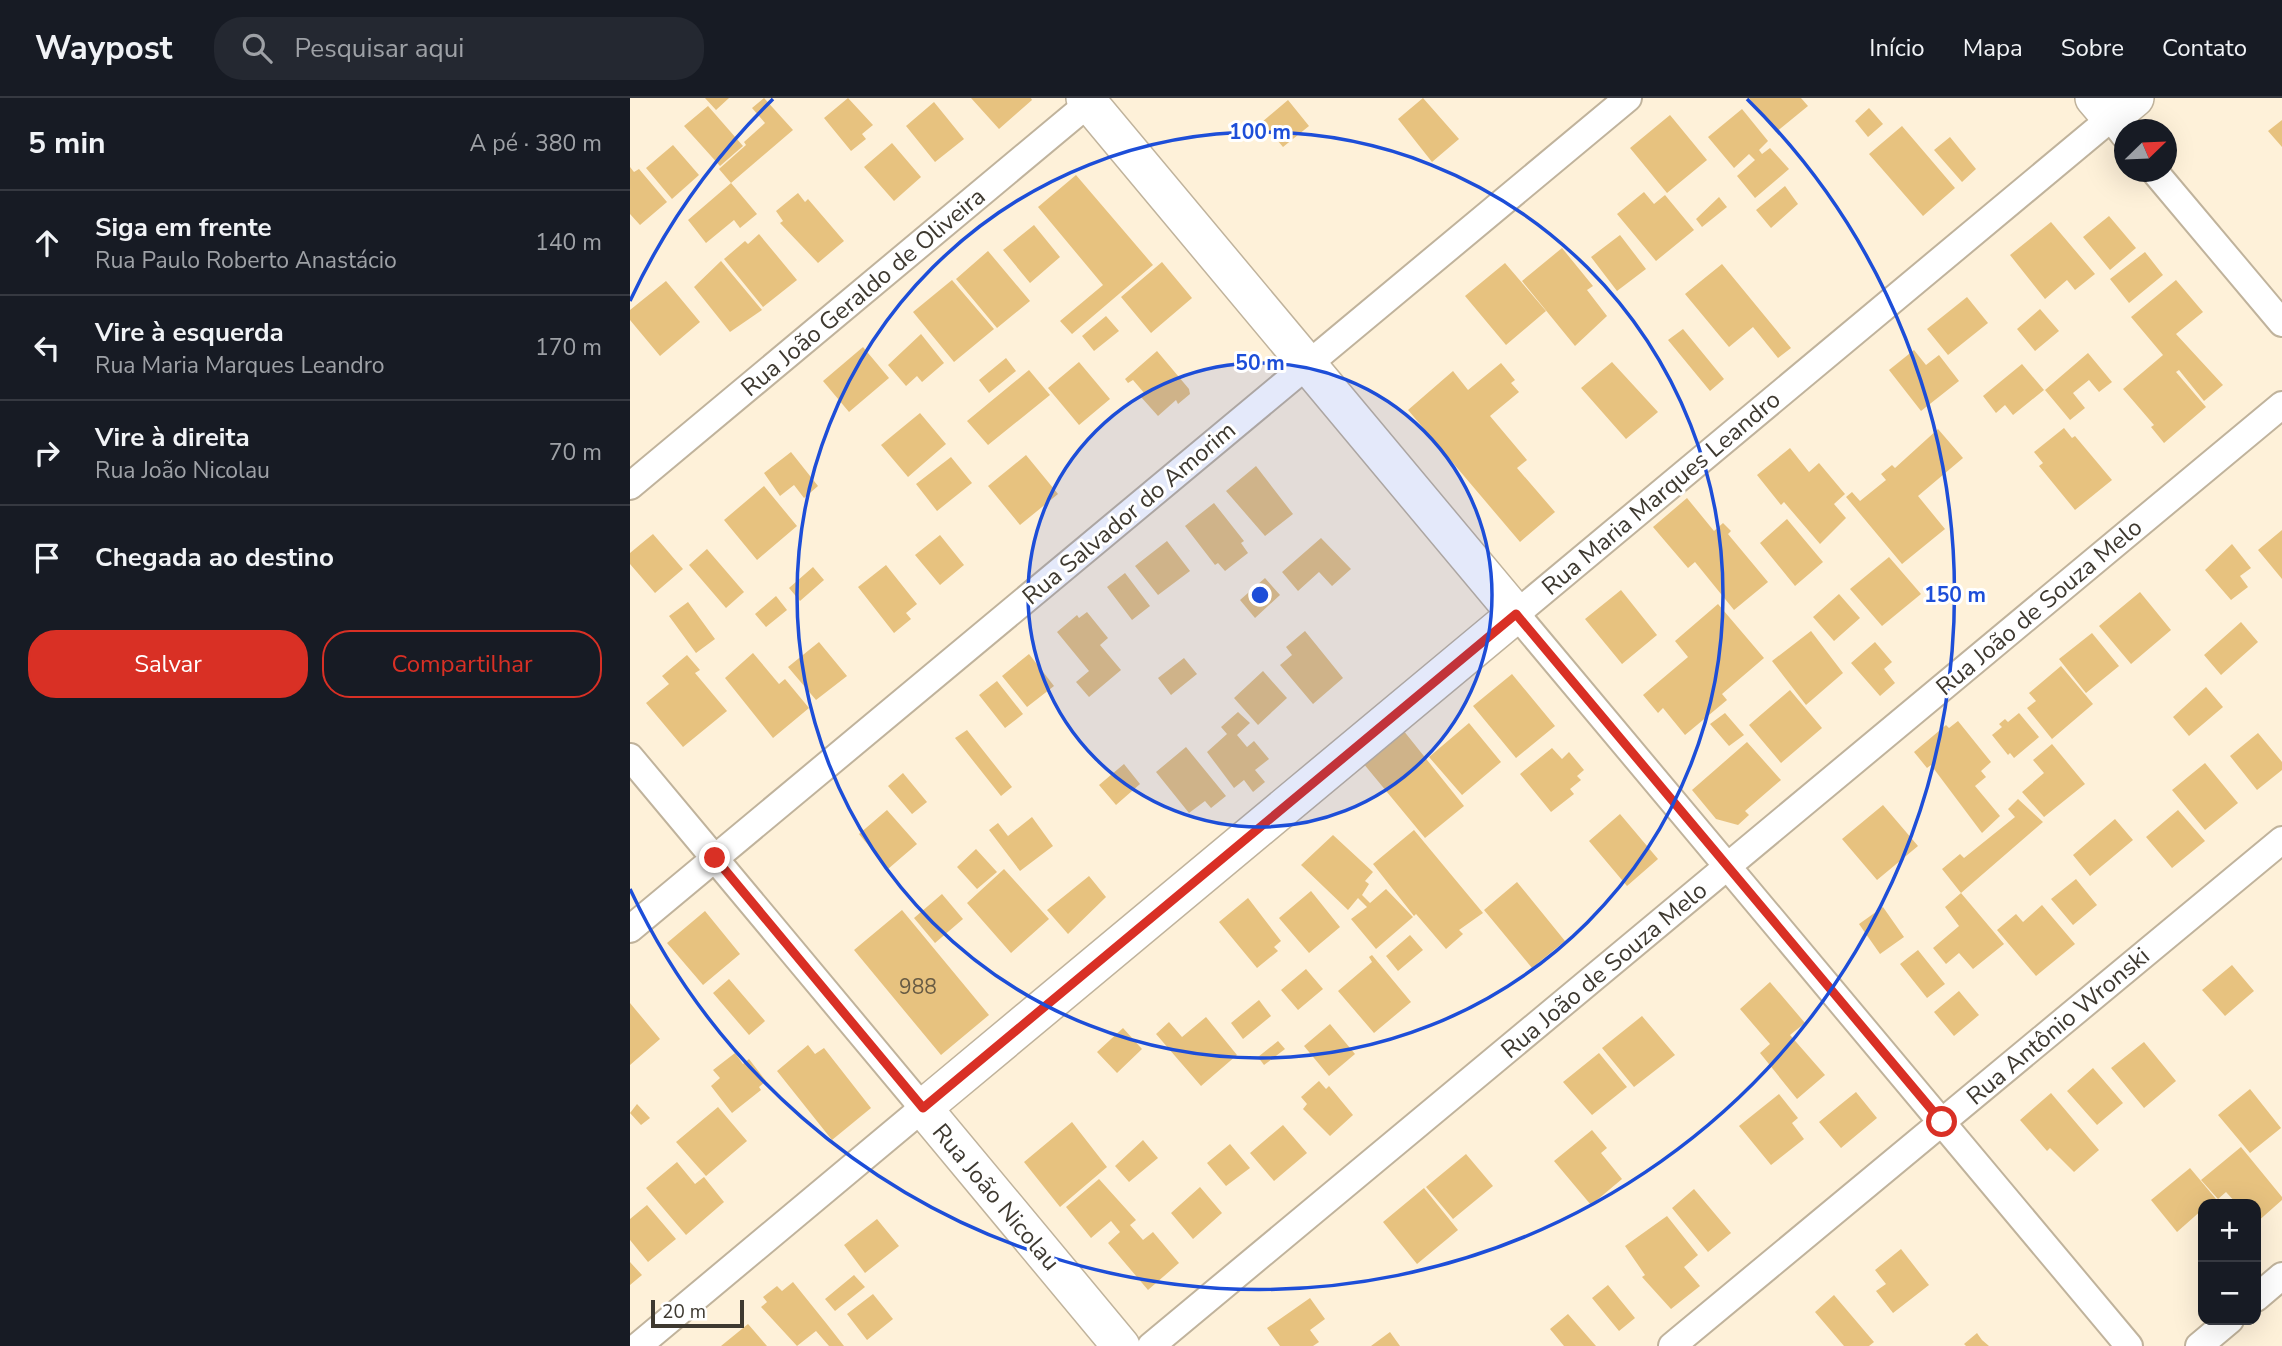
<!DOCTYPE html>
<html lang="pt">
<meta charset="utf-8">
<style>
:root{--surface:#171b24;--page:#242831;--text:#f1f3f6;--muted:#9ea1a6;--line:#363941;--accent:#d93025}
body{margin:0;font-family:"Nunito Sans",sans-serif;background:var(--page);color:var(--text)}
.controls{position:absolute;right:21px;bottom:21px;display:grid;overflow:hidden;border-radius:14px;box-shadow:0 7px 28px #0002}
.controls button{width:63px;height:63px;display:grid;place-items:center;padding:0;border:0;border-bottom:2px solid var(--line);background:var(--surface);color:var(--text);font:35px sans-serif}
.compass{position:absolute;left:1484px;top:21px;width:63px;height:63px;border-radius:50%;background:var(--surface);box-shadow:0 7px 28px #0002;rotate:67deg}
.scale{position:absolute;left:21px;bottom:18px;width:93px;box-sizing:border-box;padding-left:7px;border:4px solid #3e3930;border-top:0;font-size:19px;line-height:24px;white-space:nowrap;color:#3e3930;-webkit-text-stroke:5px #fff;paint-order:stroke}
.stop{position:absolute;width:21px;height:21px;margin:-16px;border:5px solid #d93025;border-radius:50%;background:#fff}
.stop.end{background:#d93025;border-color:#fff;box-shadow:0 2px 7px #0008}
.list{margin:0;padding:0;list-style:none}
h2{display:flex;justify-content:space-between;align-items:center;height:91px;margin:0;padding:0 28px;font-size:30px}
h2 small{font-size:23px;font-weight:400;color:var(--muted)}
.list li{display:grid;grid-template-columns:46px 1fr auto;gap:21px;align-items:center;box-sizing:border-box;height:105px;padding:0 28px;border-top:2px solid var(--line)}
.list b{display:block;font-size:26px;white-space:nowrap}
.list p{margin:0;font-size:23px;white-space:nowrap;color:var(--muted)}
.list em{font-size:23px;font-style:normal;color:var(--muted)}
.actions{display:flex;gap:14px;padding:21px 28px}
.actions a{flex:1;padding:16px 0;border:2px solid var(--accent);border-radius:28px;text-align:center;font-size:24px;color:var(--accent)}
.actions .main{background:var(--accent);color:#fff}
.icon{flex:none;width:38px;height:38px;fill:none;stroke:currentColor;stroke-width:2;stroke-linecap:round;stroke-linejoin:round}
.map{position:relative;flex:none;width:1652px;height:1248px;overflow:hidden}
header{display:flex;align-items:center;gap:42px;box-sizing:border-box;height:98px;padding:0 35px;background:var(--surface);border-bottom:2px solid var(--line)}
header strong{font-size:33px}
nav{display:flex;gap:38px;margin-inline-start:auto;font-size:24px}
.search{width:490px;height:63px;background:var(--page);display:flex;align-items:center;gap:18px;box-sizing:border-box;padding:0 24px;border-radius:28px;color:var(--muted);font-size:26px}
main{display:flex}
aside{flex:1;background:var(--surface)}
.map>svg:first-child{display:block}
</style>
<header>
<strong>Waypost</strong>
<div class="search"><svg class="icon" aria-label="search" viewBox="0 0 24 24"><circle cx="10" cy="10" r="6"/><path d="M15 15l6 6"/></svg>Pesquisar aqui</div>
<nav><a>Início</a><a>Mapa</a><a>Sobre</a><a>Contato</a></nav>
</header>
<main>
<aside>
<h2>5 min<small>A pé · 380 m</small></h2>
<ul class="list">
<li><svg class="icon" aria-label="ahead" viewBox="0 0 24 24"><path d="M12 20V5M6 11l6-6 6 6"/></svg><div><b>Siga em frente</b><p>Rua Paulo Roberto Anastácio</p></div><em>140 m</em></li>
<li><svg class="icon" aria-label="left" viewBox="0 0 24 24"><path d="M17 20v-9H6M10 6l-5 5 5 5"/></svg><div><b>Vire à esquerda</b><p>Rua Maria Marques Leandro</p></div><em>170 m</em></li>
<li><svg class="icon" aria-label="right" viewBox="0 0 24 24"><path d="M7 20v-9h11M14 6l5 5-5 5"/></svg><div><b>Vire à direita</b><p>Rua João Nicolau</p></div><em>70 m</em></li>
<li><svg class="icon" aria-label="arrive" viewBox="0 0 24 24"><path d="M6 21V4h12l-3 4 3 4H6"/></svg><div><b>Chegada ao destino</b></div></li>
</ul>
<div class="actions"><a class="main">Salvar</a><a>Compartilhar</a></div>
</aside>
<div class="map">
<svg width="1652" height="1248" viewBox="0 0 1652 1248">
<rect width="100%" height="100%" fill="#fef1d9"/>
<path fill="#e7c27f" d="M75,0H99L86,12Z
M134,0L163,32L101,85L89,71L116,47L114,44L135,25L122,10Z
M218,0L243,27L232,36L236,41L221,53L194,20Z
M341,0H401L402,2L369,31Z
M793,0L829,41L802,64L768,21Z
M1119,0H1171L1178,8L1146,34Z
M658,2L679,28L653,49L632,24Z
M304,4L334,41L305,64L276,28Z
M78,8L113,48L90,68L54,28Z
M1239,10L1253,26L1238,39L1225,23Z
M1112,11L1138,43L1129,52L1132,56L1140,50L1159,71L1125,100L1107,78L1125,62L1119,56L1104,70L1078,39Z
M1040,17L1077,62L1037,95L1000,50Z
M1652,22V49L1638,33Z
M1272,28L1325,90L1293,118L1239,56Z
M1320,39L1346,71L1332,84L1304,52Z
M262,45L291,79L264,103L234,69Z
M43,47L69,77L42,101L16,70Z
M0,69L4,74L9,71L37,104L10,127L0,116Z
M446,77L523,167L442,236L430,223L473,187L408,109Z
M101,85L127,116L110,130L104,122L76,145L58,122Z
M1155,88L1168,106L1141,130L1126,112Z
M1014,94L1024,106L1035,97L1064,132L1026,163L987,116Z
M168,95L175,104L178,101L214,143L188,165L150,125L153,123L146,113Z
M1089,99L1097,109L1072,129L1066,121Z
M1479,118L1506,150L1480,172L1453,139Z
M1421,124L1465,176L1445,192L1437,182L1415,201L1380,157Z
M404,127L430,159L400,185L373,152Z
M129,136L167,182L133,209L94,161L115,143L118,146Z
M990,137L1016,171L987,193L961,159Z
M932,150L963,188L957,192L977,218L945,248L892,183Z
M358,153L400,203L367,230L326,181Z
M1515,154L1533,177L1499,205L1480,181Z
M91,163L132,212L100,234L64,189Z
M532,164L562,200L521,235L491,199Z
M875,165L916,213L876,247L835,198Z
M1092,166L1161,250L1148,260L1123,229L1099,249L1055,196Z
M322,182L364,231L324,264L283,214Z
M1546,182L1573,214L1546,236L1593,287L1574,303L1549,272L1546,274L1576,309L1534,345L1521,329L1524,327L1493,291L1533,257L1501,219Z
M36,183L70,224L30,258L0,222V212Z
M1337,199L1358,225L1318,257L1297,231Z
M1410,211L1429,233L1405,253L1387,231Z
M476,218L489,233L464,253L452,238Z
M1053,231L1094,281L1080,293L1038,242Z
M291,236L314,265L292,284L287,278L276,288L258,267Z
M233,249L259,280L219,314L193,283Z
M1284,252L1296,267L1309,257L1329,283L1291,313L1259,272Z
M527,253L559,291L560,296L548,306L546,302L528,318L511,299L515,296L503,282L498,285L495,281Z
M1458,255L1482,284L1469,294L1459,282L1443,295L1455,310L1440,322L1415,292Z
M376,260L386,273L359,295L349,282Z
M449,264L480,301L449,327L418,290Z
M982,264L1028,314L996,341L951,290Z
M871,265L885,282L881,285L889,294L860,318L897,362L887,370L925,414L890,444L778,312L823,273L838,292Z
M1392,266L1414,292L1383,317L1375,307L1366,315L1353,298Z
M399,272L420,297L358,347L337,323Z
M290,315L316,346L278,379L251,347Z
M1434,330L1442,340L1445,338L1482,382L1445,412L1409,368L1413,365L1404,354Z
M1308,331L1333,360L1288,398L1315,431L1272,466L1216,399L1222,394L1230,403L1256,382L1251,376L1262,367L1265,370Z
M1160,350L1179,374L1189,365L1215,396L1204,406L1216,420L1190,446L1154,404L1151,407L1127,377Z
M161,354L188,388L174,400L164,387L150,398L134,375Z
M396,357L428,396L390,427L358,388Z
M321,359L342,385L307,413L286,386Z
M626,368L663,416L635,438L596,393Z
M134,388L167,428L127,462L94,422Z
M1057,400L1084,433L1093,425L1101,433L1098,436L1138,484L1104,512L1065,464L1058,470L1023,429Z
M584,405L614,443L611,445L618,455L595,473L588,465L585,467L555,428Z
M1157,421L1193,464L1165,488L1130,445Z
M1652,432V481L1628,452Z
M23,436L53,471L25,495L0,466V455Z
M310,437L334,467L310,487L285,457Z
M691,440L721,471L702,488L689,474L668,493L652,474Z
M537,443L560,473L528,497L505,468Z
M1602,446L1621,470L1610,478L1618,489L1601,502L1575,472Z
M77,451L114,494L96,510L59,467Z
M1259,459L1291,496L1252,528L1220,491Z
M256,467L287,506L276,515L281,521L264,535L228,489Z
M183,469L194,482L170,503L159,490Z
M495,475L520,508L502,522L477,489Z
M635,480L650,497L625,520L610,502Z
M991,492L1027,537L992,566L955,521Z
M1510,494L1541,532L1501,566L1469,528Z
M1209,496L1230,520L1204,543L1183,519Z
M146,498L157,512L136,529L125,516Z
M58,504L85,541L66,555L39,518Z
M1088,506L1134,560L1092,596L1097,602L1055,637L1033,610L1028,615L1013,597L1058,559L1045,543Z
M457,514L478,540L470,547L491,572L459,599L446,584L459,573L427,534L447,517L449,520Z
M1611,524L1628,544L1591,577L1574,557Z
M675,533L713,580L683,606L650,567L662,557L656,549Z
M1181,533L1213,575L1176,607L1142,563Z
M1462,535L1489,568L1456,595L1429,561Z
M189,544L217,578L186,602L158,569Z
M1245,544L1262,564L1254,571L1265,585L1250,598L1221,565Z
M123,555L149,586L155,581L179,610L143,640L95,580Z
M399,556L424,588L397,609L372,578Z
M57,557L70,572L65,575L97,613L53,649L16,605L39,586L32,578Z
M554,560L567,576L541,597L528,580Z
M1431,568L1463,606L1422,641L1397,610L1406,603L1399,595Z
M633,573L657,600L628,627L604,600Z
M882,576L925,628L886,660L843,608Z
M367,583L393,616L375,630L349,597Z
M1576,589L1593,609L1559,638L1543,619Z
M1160,592L1192,630L1151,665L1119,627Z
M608,614L620,625L607,637L617,649L624,643L639,661L625,672L635,684L623,694L614,682L604,690L577,654L597,636L591,629Z
M1095,615L1114,637L1099,648L1080,626Z
M1389,615L1409,639L1384,660L1380,655L1378,657L1362,637L1372,629L1369,626L1375,621L1378,624Z
M1328,623L1361,664L1351,673L1356,679L1345,688L1370,718L1352,735L1301,667L1297,670L1284,654L1316,627L1319,630Z
M839,625L871,664L832,697L799,659Z
M337,632L382,689L371,698L325,640Z
M773,632L834,708L795,740L733,665Z
M1628,635L1652,664V672L1627,692L1600,658Z
M1117,644L1151,682L1115,713L1119,717L1108,727L1086,721L1062,692Z
M1422,646L1455,686L1414,719L1392,694L1414,675L1403,662Z
M556,649L596,698L581,710L575,703L559,715L526,674Z
M922,650L932,661L939,654L954,672L947,678L951,682L940,691L944,696L921,714L890,676Z
M1575,665L1608,705L1575,732L1542,692Z
M494,666L510,686L486,707L469,687Z
M273,675L297,704L282,716L258,688Z
M1388,701L1413,724L1331,795L1312,771L1330,756L1334,760L1385,719L1378,711Z
M1253,707L1288,748L1247,782L1212,741Z
M257,712L287,746L258,771L229,736Z
M1548,712L1575,743L1542,770L1516,739Z
M990,716L1028,761L997,788L959,743Z
M402,719L423,748L390,773L359,732L368,725L378,738Z
M1485,721L1503,742L1460,778L1443,757Z
M784,732L853,815L829,832L833,836L816,851L786,816L784,818L743,766Z
M703,737L743,774L735,783L739,786L732,797L740,805L756,791L783,819L746,851L721,821L737,809L728,800L718,812L671,767Z
M346,751L367,774L347,791L327,769Z
M374,771L419,821L381,855L337,805Z
M459,778L476,799L438,836L417,812Z
M1446,781L1467,807L1443,827L1421,801Z
M887,784L935,843L902,870L854,812Z
M681,793L710,829L679,855L649,820Z
M1331,795L1374,846L1343,871L1329,855L1316,866L1303,850L1329,828L1315,809Z
M312,796L333,821L305,845L284,820Z
M618,800L651,843L644,849L648,853L627,870L589,824Z
M1412,807L1445,846L1406,878L1367,832L1386,816L1393,824Z
M1253,809L1274,839L1250,856L1229,826Z
M272,812L359,917L311,957L224,852Z
M75,813L110,856L73,887L37,845Z
M780,837L793,852L768,873L756,858Z
M1288,852L1315,886L1297,900L1270,866Z
M742,857L781,904L744,935L708,893L742,864L739,859Z
M1602,867L1624,893L1595,918L1572,892Z
M676,871L693,891L668,912L651,892Z
M99,881L135,923L119,937L83,895Z
M1140,884L1175,925L1160,937L1195,977L1167,1001L1130,955L1140,946L1110,911Z
M1329,893L1349,917L1324,938L1304,914Z
M629,902L641,918L613,941L601,925Z
M0,905L30,941L0,967Z
M1012,918L1045,957L1004,989L972,950Z
M576,919L607,957L571,988L526,936L539,924L552,939Z
M700,926L725,956L699,978L674,948Z
M493,930L512,951L487,975L467,954Z
M648,943L655,951L634,967L628,959Z
M1514,944L1546,983L1514,1010L1481,970Z
M178,947L185,956L194,950L241,1010L202,1042L147,973Z
M105,955L113,966L119,961L136,983L129,989L131,992L102,1015L81,988L90,980L83,972Z
M969,955L997,989L962,1017L933,984Z
M1463,970L1493,1005L1467,1027L1437,993Z
M689,983L696,991L699,988L723,1017L700,1038L673,1011L677,1006L671,999Z
M1620,991L1651,1030L1620,1055L1588,1017Z
M1226,994L1247,1020L1211,1050L1189,1024Z
M1421,995L1469,1052L1444,1074L1420,1050L1417,1053L1390,1022Z
M1149,996L1168,1020L1162,1025L1174,1041L1141,1067L1109,1028Z
M7,1006L20,1020L11,1027L0,1015Z
M88,1009L117,1043L76,1078L46,1044Z
M442,1024L477,1069L430,1109L394,1064Z
M653,1027L677,1055L644,1083L620,1055Z
M962,1032L977,1050L971,1055L992,1081L961,1107L924,1063Z
M513,1042L528,1060L499,1084L485,1068Z
M600,1046L620,1070L596,1088L577,1065Z
M1611,1049L1652,1099V1102L1626,1125V1106H1607L1596,1094L1588,1101L1571,1082Z
M836,1056L863,1088L823,1121L796,1089Z
M47,1064L65,1086L74,1079L94,1104L56,1137L16,1090Z
M1560,1070L1586,1101L1573,1106V1111L1547,1134L1521,1102Z
M469,1081L506,1122L500,1127L513,1142L523,1134L549,1165L518,1192L478,1145L490,1134L481,1123L461,1140L436,1109Z
M570,1089L592,1115L563,1141L541,1115Z
M794,1090L828,1132L787,1166L753,1124Z
M1064,1091L1101,1135L1078,1154L1042,1110Z
M17,1107L46,1141L18,1164L0,1142V1121Z
M1037,1118L1068,1157L1054,1169L1070,1188L1041,1211L1012,1179L1015,1177L995,1148Z
M247,1121L269,1148L235,1175L214,1147Z
M1271,1151L1299,1187L1263,1215L1246,1193L1256,1186L1245,1172Z
M0,1164L12,1177L0,1187Z
M224,1177L235,1189L205,1213L195,1201Z
M163,1184L196,1225L214,1248H199L186,1233L167,1248L131,1209L137,1204L133,1199L147,1188L152,1193Z
M978,1187L1005,1220L989,1233L962,1200Z
M243,1196L263,1221L237,1242L217,1216Z
M1204,1197L1244,1244L1239,1248H1214L1185,1214Z
M680,1200L695,1221L680,1232L689,1244L683,1248H650L637,1230Z
M938,1216L966,1248H934L920,1231Z
M118,1226L137,1248H91Z
M760,1234L770,1248H741Z
M1347,1235L1352,1242L1359,1248H1336L1334,1246Z"/>
<g fill="none" stroke-linecap="round" stroke-linejoin="round">
<defs>
<path id="street" d="M1494,37L1481,20L886,516L1499,1248
M1525,74L1652,225
M0,388L465,0
M0,659L293,1010L8,1248
M0,831L998,0
M1626,1200L1652,1178
M521,1248L1652,307
M1042,1248L1652,742
M1569,1248L1600,1222"/>
<path id="secondary" d="M455,0L886,516L293,1010L491,1248
M1464,0L1481,20L1505,0"/>
</defs>
<use href="#street" stroke="#c0b39c" stroke-width="30"/>
<use href="#secondary" stroke="#c0b39c" stroke-width="40"/>
<use href="#street" stroke="#fff" stroke-width="26"/>
<use href="#secondary" stroke="#fff" stroke-width="37"/>
</g>
<g fill="none" stroke-linecap="round" stroke-linejoin="round">
<path stroke="#d93025" stroke-width="9" d="M85,760L293,1010L886,516L1312,1024"/>
</g>
<circle cx="630" cy="497" r="232" fill="#1d4ed8" fill-opacity=".12"/>
<g fill="none" stroke="#1d4ed8" stroke-width="3.5">
<circle cx="630" cy="497" r="232"/>
<circle cx="630" cy="497" r="463"/>
<path d="M0 203A695 695 0 0 1 143 1M1117 1A695 695 0 1 1 0 791"/>
</g>
<g text-anchor="middle" stroke-width="6" stroke-linejoin="round" paint-order="stroke">
<g font-size="21" fill="#685b44">
<text x="288" y="896">988</text>
</g>
<g font-size="24" fill="#3e3930" stroke="#fff">
<text transform="translate(233 194) rotate(-40)" y="8">Rua João Geraldo de Oliveira</text>
<text transform="translate(1031 395) rotate(-40)" y="8">Rua Maria Marques Leandro</text>
<text transform="translate(499 415) rotate(-40)" y="8">Rua Salvador do Amorim</text>
<text transform="translate(1409 509) rotate(-40)" y="8">Rua João de Souza Melo</text>
<text transform="translate(974 872) rotate(-40)" y="8">Rua João de Souza Melo</text>
<text transform="translate(1428 928) rotate(-40)" y="8">Rua Antônio Wronski</text>
<text transform="translate(366 1099) rotate(50)" y="8">Rua João Nicolau</text>
</g>
</g>
<circle cx="630" cy="497" r="10" fill="#1d4ed8" stroke="#fff" stroke-width="3.5"/>
<g font-size="21" text-anchor="middle" font-weight="bold" fill="#1d4ed8" stroke="#fff" stroke-width="6" stroke-linejoin="round" paint-order="stroke">
<text x="630" y="41">100 m</text>
<text x="630" y="272">50 m</text>
<text x="1325" y="504">150 m</text>
</g>
</svg>
<div class="controls">
<button>+</button>
<button>−</button>
</div>
<svg class="compass" viewBox="-18 -18 36 36"><path d="M0-13l5 13h-10z" fill="#e53935"/><path d="M0 13l5-13h-10z" fill="#9ea1a6"/></svg>
<div class="scale">20 m</div>
<div class="stop" style="left:1312px;top:1024px"></div>
<div class="stop end" style="left:85px;top:760px"></div>
</div>
</main>
